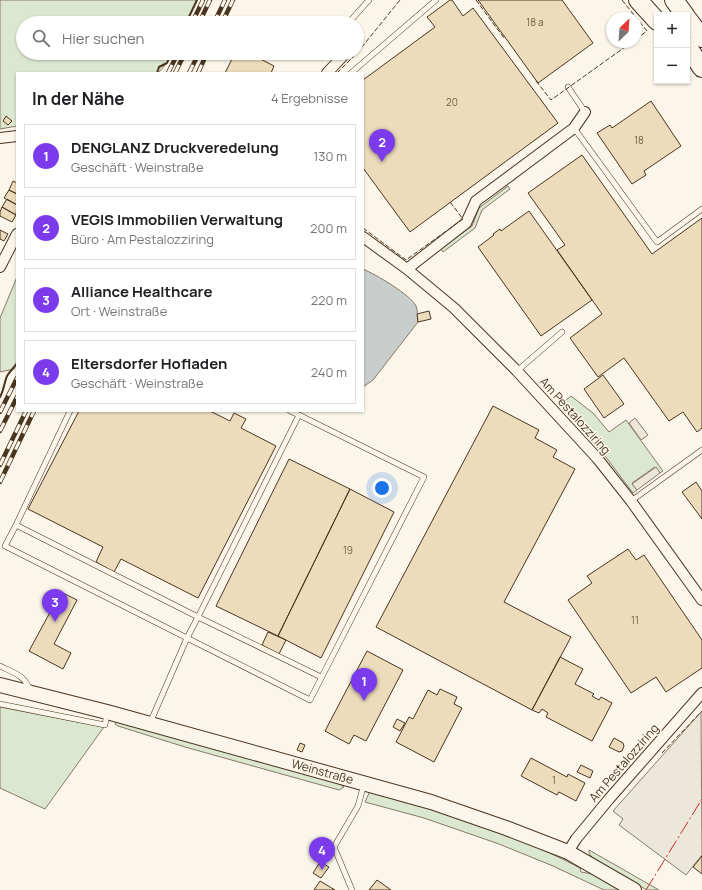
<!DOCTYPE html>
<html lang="de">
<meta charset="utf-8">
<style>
:root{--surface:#fff;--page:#f2f2f2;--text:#202124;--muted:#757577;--line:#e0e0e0;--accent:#7c3aed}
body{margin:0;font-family:Manrope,sans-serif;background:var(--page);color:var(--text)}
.controls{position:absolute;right:12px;top:12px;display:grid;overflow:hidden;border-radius:0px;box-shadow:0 1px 3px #0004}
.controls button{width:36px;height:36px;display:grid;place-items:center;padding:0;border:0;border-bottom:1px solid var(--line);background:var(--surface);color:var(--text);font:20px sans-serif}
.compass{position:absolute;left:606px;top:12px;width:36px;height:36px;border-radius:50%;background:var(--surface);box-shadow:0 1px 3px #0004;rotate:25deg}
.you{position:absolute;left:382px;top:488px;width:14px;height:14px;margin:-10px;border:3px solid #fff;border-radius:50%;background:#1a73e8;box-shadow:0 0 0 6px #1a73e833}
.badge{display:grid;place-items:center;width:26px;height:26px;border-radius:50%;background:var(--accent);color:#fff;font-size:13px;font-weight:700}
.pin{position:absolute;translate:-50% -33px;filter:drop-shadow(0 1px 2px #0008)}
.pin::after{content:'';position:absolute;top:21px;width:14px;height:12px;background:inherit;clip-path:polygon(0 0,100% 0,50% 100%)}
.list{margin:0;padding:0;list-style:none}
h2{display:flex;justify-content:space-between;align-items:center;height:52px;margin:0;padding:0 16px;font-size:17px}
h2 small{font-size:13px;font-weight:400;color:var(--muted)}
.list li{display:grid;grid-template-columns:26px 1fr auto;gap:12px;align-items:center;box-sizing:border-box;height:64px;margin:0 8px 8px;padding:0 8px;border:1px solid var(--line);border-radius:0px}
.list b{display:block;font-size:15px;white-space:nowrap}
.list p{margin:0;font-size:13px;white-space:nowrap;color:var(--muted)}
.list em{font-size:13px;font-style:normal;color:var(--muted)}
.icon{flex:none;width:22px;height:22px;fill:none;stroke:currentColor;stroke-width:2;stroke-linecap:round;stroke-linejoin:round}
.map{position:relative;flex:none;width:702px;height:890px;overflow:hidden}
.search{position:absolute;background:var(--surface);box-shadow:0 1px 3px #0004;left:16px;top:16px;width:348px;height:44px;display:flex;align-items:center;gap:10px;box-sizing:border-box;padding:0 14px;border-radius:22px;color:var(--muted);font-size:15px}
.panel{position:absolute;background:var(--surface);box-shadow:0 1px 3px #0004;left:16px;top:72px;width:348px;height:340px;border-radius:0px}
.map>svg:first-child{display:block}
</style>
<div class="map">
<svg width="702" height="890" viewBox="0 0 702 890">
<rect width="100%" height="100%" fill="#fbf6e9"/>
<path fill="#dce7d0" stroke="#887966" d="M0,0H197L186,23H23V53H172L167,63L158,73H17V126L0,129Z
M508,186L510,189L482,210L475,228L443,252L441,249L472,226L479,208Z
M17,277V363L14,369L0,372V318Z
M571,396L593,413L609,432L626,420L663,471L660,473L655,467L632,483L637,490L633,493L605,456L560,405Z
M0,707L104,727L45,809L0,788Z
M116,721L338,783L344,787L339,790L185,747L118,726L115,724Z
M370,791C442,811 514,833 580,868L581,872L592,874L619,890H604L553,866L499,844L424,818L365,802Z
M589,850L659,890H647L593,859L589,853Z"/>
<path fill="#ede7d9" stroke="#887966" d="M635,418L648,435L641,440L629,423Z
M656,467L660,473L637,490L632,484Z
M701,712L702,855L686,875L619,825L623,819L613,811Z"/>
<path fill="#c9cecd" stroke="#887966" d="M363,269C375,274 411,295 416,306C418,310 417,317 418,322L373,380L363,387Z"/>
<path fill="#ecdcbc" stroke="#4a3520" d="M450,0H452L463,16L473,8L558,123L410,232L363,168V80L435,27L427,17Z
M478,0H562L593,43L538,83Z
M235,53H249L274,66L271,73H225Z
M651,101L681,146L644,171L646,175L632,184L597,133L610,125L612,128Z
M6,116L12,121L8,125L3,121Z
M582,155L652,254L702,218V428L697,432L683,412L669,421L624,358L598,377L570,338L602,314L557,250L565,245L528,193Z
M13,181L17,183V194L9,190Z
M9,190L17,194V205L4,198Z
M7,199L17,205L16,215L2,207Z
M2,207L16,215L12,222L0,216V212Z
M529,211L592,300L541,336L478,247L494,235L493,234L500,229L501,231Z
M0,230L8,234L4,241L0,239Z
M429,311L431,319L418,322L417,314Z
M603,375L624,404L604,418L584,389Z
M493,406L539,430L535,438L557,450L553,457L575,469L504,602L571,637L532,710L376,627Z
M79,411H210L230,421L234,413L246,419L241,428L276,446L198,598L121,559L114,572L96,562L103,547L28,509Z
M289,459L350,489L278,636L216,606Z
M696,482L702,491V519L682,492Z
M350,489L394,512L321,658L278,636Z
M628,549L636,560L644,555L702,640V668L666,692L656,677L631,693L568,600L592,583L587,576Z
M61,592L77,600L54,644L71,653L63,669L29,651Z
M268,632L286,640L279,654L262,645Z
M367,651L403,670L366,741L354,735L349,744L325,731Z
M560,657L583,669L575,684L594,694L592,696L599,700L601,697L612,703L592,741L546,717L548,713L542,709L539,713L532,710Z
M440,689L457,697L454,704L462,708L434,762L396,742L409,717L413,719L428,690L437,695Z
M397,719L405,723L400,731L393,727Z
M614,738L623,743L624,746L622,751L619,752L609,747Z
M300,743L305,745L302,752L297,750Z
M531,758L567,777L568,774L585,783L576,801L559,792L557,795L521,776Z
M581,765L593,771L590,778L577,772Z
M702,856V874L693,867Z
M320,862L329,867L321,878L313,873Z
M377,880L391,890H369Z
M320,881L335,890H314Z"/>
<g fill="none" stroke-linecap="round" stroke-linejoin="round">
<defs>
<path id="service" d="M351,23V20L369,0
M351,73L436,0
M568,87L585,112
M574,128L657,242L702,209
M517,371L562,332
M290,411L299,415
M631,501L702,450
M16,525L70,411
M0,666C14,673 25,675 30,691
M0,704L105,725L107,713
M150,723L187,638L5,546L16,525L198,617L187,638L310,700L424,477L299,415L198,617L321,677
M352,890L334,847L358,806L364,784"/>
<path id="minor" d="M327,73L342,57L343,53
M0,138L17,136
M363,237L407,269L454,308L517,371L597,458L631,501L702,600
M0,267L17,234
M407,269L466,223L476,201L574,128L585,112
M568,852L576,839L609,799L702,693"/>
<g id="secondary">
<path id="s1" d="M0,685L107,712L431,802L506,828L568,852L634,890"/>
</g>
<path id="motorway" d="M638,0L657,21
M674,0L685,15
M687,18L702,38
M687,46L702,68"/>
</defs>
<use href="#service" stroke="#4a3520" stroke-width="6"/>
<use href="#minor" stroke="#4a3520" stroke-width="12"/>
<use href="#secondary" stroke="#4a3520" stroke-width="16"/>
<use href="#motorway" stroke="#4a3520" stroke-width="20"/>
<use href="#service" stroke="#fbf6e9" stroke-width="5"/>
<use href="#minor" stroke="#fbf6e9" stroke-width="10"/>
<use href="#secondary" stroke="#fbf6e9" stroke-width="14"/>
<use href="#motorway" stroke="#fbf6e9" stroke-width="18"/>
<defs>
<path id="rail" d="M192,23L203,0
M199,23L210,0
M214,23L225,0
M222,23L233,0
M168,73L178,53
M175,73L185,53
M189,73L199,53
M198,73L207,53
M0,412L17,378
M0,431L17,397
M0,465L26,411
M0,482L34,411"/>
</defs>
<use href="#rail" stroke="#4a3520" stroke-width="4.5"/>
<use href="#rail" stroke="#fbf6e9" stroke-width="3" stroke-dasharray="9" stroke-linecap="butt"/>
<path stroke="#4a3520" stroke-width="1" stroke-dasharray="5 2" stroke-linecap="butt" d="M476,0L504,38
M622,0L647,31L636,39
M357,53L400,0
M337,73L357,53
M536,81L551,100L632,42
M363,228L406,260L463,219L450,202
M662,753L702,711"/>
<path stroke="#4a3520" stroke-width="2" d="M186,23L197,0
M157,73L159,67L167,63L171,53
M0,397C4,390 4,383 7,376C10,371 14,368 17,363"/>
<path stroke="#c62828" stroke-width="1" stroke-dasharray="14 3 2 3" stroke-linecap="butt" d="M646,890L702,799"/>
</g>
<g text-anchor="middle" stroke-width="3" stroke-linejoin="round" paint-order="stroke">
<g font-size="10" fill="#725f47">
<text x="535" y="26">18 a</text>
<text x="452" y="106">20</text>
<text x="639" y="144">18</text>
<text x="348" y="554">19</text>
<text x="635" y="624">11</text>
<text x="554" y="784">1</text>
</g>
<g font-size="12" fill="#4a3520" stroke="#fbf6e9">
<text transform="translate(575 416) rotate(48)" y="4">Am Pestalozziring</text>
<text transform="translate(624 763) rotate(-49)" y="4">Am Pestalozziring</text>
<text dy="4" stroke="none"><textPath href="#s1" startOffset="334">Weinstraße</textPath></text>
</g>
</g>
</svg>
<div class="controls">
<button>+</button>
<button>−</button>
</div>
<svg class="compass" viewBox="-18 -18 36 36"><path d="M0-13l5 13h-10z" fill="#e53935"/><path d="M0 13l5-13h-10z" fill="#757577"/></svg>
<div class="you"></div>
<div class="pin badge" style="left:364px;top:701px">1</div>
<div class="pin badge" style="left:382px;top:162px">2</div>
<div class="pin badge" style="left:55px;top:622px">3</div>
<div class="pin badge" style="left:322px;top:870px">4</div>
<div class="search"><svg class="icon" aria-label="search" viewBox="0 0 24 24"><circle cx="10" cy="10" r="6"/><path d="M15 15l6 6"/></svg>Hier suchen</div>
<section class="panel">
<h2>In der Nähe<small>4 Ergebnisse</small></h2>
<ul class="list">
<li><span class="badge">1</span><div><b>DENGLANZ Druckveredelung</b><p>Geschäft · Weinstraße</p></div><em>130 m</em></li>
<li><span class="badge">2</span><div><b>VEGIS Immobilien Verwaltung</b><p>Büro · Am Pestalozziring</p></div><em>200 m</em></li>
<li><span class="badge">3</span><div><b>Alliance Healthcare</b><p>Ort · Weinstraße</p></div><em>220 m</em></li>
<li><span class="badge">4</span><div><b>Eltersdorfer Hofladen</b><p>Geschäft · Weinstraße</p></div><em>240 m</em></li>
</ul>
</section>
</div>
